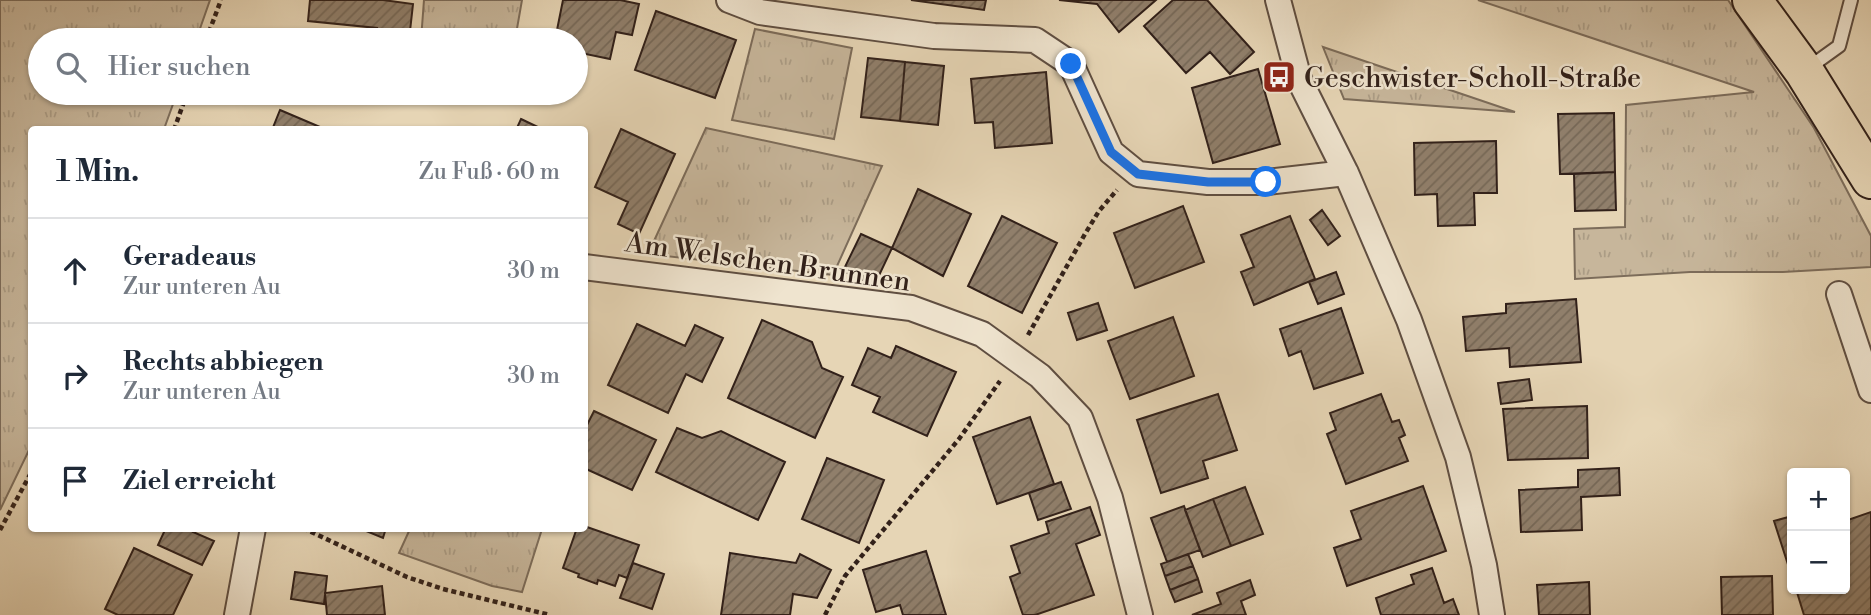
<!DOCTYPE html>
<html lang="de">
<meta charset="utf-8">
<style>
:root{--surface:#fff;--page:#f6f6f7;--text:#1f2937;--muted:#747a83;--line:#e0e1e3}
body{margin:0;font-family:"Libre Bodoni",serif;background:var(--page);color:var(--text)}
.controls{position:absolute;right:21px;bottom:21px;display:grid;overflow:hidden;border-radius:7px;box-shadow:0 2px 5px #0004}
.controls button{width:63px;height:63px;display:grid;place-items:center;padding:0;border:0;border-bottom:2px solid var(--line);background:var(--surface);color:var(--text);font:35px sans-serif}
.stop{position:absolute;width:21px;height:21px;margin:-16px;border:5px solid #1a73e8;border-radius:50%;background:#fff}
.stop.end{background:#1a73e8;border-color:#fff;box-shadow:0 2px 7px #0008}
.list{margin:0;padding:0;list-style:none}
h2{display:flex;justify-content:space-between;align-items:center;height:91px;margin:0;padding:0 28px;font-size:30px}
h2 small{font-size:23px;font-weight:400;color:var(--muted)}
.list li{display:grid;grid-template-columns:46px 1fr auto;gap:21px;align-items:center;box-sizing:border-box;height:105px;padding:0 28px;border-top:2px solid var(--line)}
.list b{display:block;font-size:26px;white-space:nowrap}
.list p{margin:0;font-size:23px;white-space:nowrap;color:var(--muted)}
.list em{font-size:23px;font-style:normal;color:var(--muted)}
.icon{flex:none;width:38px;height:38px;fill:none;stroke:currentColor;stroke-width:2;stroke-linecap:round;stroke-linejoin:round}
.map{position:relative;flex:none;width:1871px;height:615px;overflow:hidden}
.search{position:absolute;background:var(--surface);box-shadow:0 2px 5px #0004;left:28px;top:28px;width:560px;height:77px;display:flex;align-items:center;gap:18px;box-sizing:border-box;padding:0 24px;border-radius:38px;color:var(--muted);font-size:26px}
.panel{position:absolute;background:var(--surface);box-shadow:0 2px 5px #0004;left:28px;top:126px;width:560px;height:406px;border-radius:7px}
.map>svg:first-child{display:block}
</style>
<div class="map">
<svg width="1871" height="615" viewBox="0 0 1871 615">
<defs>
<pattern id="grass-tufts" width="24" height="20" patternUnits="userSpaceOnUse" patternTransform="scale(1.75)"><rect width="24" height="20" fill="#c7b69b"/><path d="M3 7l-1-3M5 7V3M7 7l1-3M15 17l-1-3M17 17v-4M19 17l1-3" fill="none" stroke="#ab9c85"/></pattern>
<pattern id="building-hatch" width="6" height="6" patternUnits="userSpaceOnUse" patternTransform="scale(1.75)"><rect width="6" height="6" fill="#907f6b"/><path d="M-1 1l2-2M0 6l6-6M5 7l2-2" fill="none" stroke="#766857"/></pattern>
</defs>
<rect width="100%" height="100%" fill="#e6d5b5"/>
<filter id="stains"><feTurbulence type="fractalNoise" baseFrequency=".00286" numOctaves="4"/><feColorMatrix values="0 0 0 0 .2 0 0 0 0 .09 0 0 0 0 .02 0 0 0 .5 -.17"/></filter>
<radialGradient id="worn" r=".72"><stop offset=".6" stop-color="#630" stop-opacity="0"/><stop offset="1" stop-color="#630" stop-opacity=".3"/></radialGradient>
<path fill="url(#grass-tufts)" stroke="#7c6c5a" stroke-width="2" d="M0,0H210L196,40H40V93H177L164,129L32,130L31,446L0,510Z
M424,0H522L515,40H421Z
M1478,0H1728L1814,128L1871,236V267L1783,272H1690L1575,279L1574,229L1625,227L1626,105L1754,92Z
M755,29L852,48L834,139L732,120Z
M1323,47L1515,112L1344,99Z
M706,128L882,166L833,275L648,254Z
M410,529V528L542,529L522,592L492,586L399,553Z"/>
<path fill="url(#building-hatch)" stroke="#32211a" stroke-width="2" d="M310,0H383L413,4L409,40H375L377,28L308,21Z
M563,0H620L639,4L632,35L616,32L610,59L576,52V40H555Z
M911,0H986L984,10Z
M1059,0H1156L1119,32L1097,4Z
M1173,0H1207L1254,52L1230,74L1210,52L1186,73L1144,26Z
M656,11L736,40L715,98L635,70Z
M868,58L905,62L900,121L861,117Z
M905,62L944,66L938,125L900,121Z
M1258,69L1280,144L1213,163L1192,88Z
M1046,72L1052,143L995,148L993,122L975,123L971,79Z
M280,110L327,130H272Z
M1614,113L1615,172L1560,174L1558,114Z
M521,119L544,130H516Z
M621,129L675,154L639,234L618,224L628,202L595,187Z
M1496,141L1497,193H1474L1475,225L1438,226L1437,194L1415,195L1414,143Z
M1615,172L1616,210L1575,211L1574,174Z
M918,189L971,214L943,276L892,248Z
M1183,206L1204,262L1135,288L1114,233Z
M1322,210L1340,236L1328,245L1310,220Z
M1002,216L1057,243L1022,313L968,286Z
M1290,216L1315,279L1254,305L1241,272L1254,267L1241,235Z
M861,234L892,248L874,286L843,271Z
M1336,272L1344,294L1318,304L1309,282Z
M1576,299L1581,362L1510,367L1509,348L1466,351L1463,317L1506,313V304Z
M1098,303L1107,330L1077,340L1068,313Z
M1341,308L1363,373L1314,389L1301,351L1289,356L1280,329Z
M1173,317L1194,376L1130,399L1108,341Z
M762,320L812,342L822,368L843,377L815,438L728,398Z
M637,324L685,346L695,325L723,338L702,382L686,374L668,413L608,385Z
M896,346L956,372L927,436L873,412L880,397L852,385L868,348L891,358Z
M1529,379L1532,400L1501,404L1498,383Z
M1218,394L1237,450L1203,461L1208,478L1161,493L1137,420Z
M1381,394L1392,422L1399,420L1405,435L1399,438L1408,461L1346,484L1327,434L1336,430L1330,413Z
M1587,406L1588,458L1508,460L1503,409Z
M594,411L656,440L632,490L584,468V431Z
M1030,417L1054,484L997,504L973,437Z
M677,428L702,438L721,431L785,462L758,520L656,472Z
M827,458L884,480L859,543L802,519Z
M1619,468L1620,495L1581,497L1582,530L1521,532L1519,490L1578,487V470Z
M1061,482L1071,509L1038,520L1029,493Z
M1423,486L1446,551L1347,586L1334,548L1361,539L1351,511Z
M1245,487L1263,534L1231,546L1213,499Z
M1213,499L1231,546L1203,557L1185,510Z
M1184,506L1200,550L1167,562L1151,518Z
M1090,507L1100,535L1076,544L1094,595L1035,615H1023L1010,577L1020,573L1011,546L1049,533L1046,522Z
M1871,512V615H1804L1796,589H1845V521Z
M1792,516V577L1774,521Z
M584,526L639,545L627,578L619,575L615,586L598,580L597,584L578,577L579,574L563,568L577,528H584Z
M163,528H195L193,532L214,541L202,565L158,545L165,530Z
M359,528H386L383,538Z
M134,548L192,575L173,615H118L105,609Z
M926,551L946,615H903L900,605L876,612L863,570Z
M730,553L796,563L800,554L831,570L817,598L793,594L790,615H721Z
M1188,554L1193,566L1165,576L1161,564Z
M633,563L664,574L652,609L620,598Z
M1193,566L1198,579L1170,590L1165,576Z
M1432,568L1444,603L1453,599L1459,615H1381L1376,598L1414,584L1411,575Z
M295,572L327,576L324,604L291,599Z
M1772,576L1773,615H1722L1721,577Z
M1198,579L1202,592L1175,602L1170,590Z
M1250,580L1255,595L1241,601L1246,615H1192L1221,604L1217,593Z
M1589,582L1590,615H1539L1537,585Z
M382,586L385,615H327L325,593Z"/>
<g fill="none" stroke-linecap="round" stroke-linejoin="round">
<defs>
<path id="lane" d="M1807,69L1839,46L1851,0"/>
<path id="street" d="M729,0L760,12L934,36L1035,40L1071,64L1111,152L1138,174L1208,182H1266L1346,173
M1278,0L1299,79L1346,173L1409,320L1458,457L1484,565L1492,615
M584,267L911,308L982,334L1040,376L1080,418L1110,498L1140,615
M1839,294L1871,390
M237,615L253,528"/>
<path id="primary" d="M1752,0L1804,71L1871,179"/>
</defs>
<use href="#lane" stroke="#5f4e41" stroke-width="16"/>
<use href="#street" stroke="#5f4e41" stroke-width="28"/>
<use href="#primary" stroke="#32211a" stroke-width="42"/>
<path stroke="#32211a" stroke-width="4.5" stroke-dasharray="5 3.5" stroke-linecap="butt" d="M206,40L221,0
M174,130L187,93
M1028,335L1085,234L1099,211L1117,190
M303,528L407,577L443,589L550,615
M0,530L32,471
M825,615L845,576L959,439L1000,381"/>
<use href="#lane" stroke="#efe4cf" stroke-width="12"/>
<use href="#street" stroke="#efe4cf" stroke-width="24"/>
<use href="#primary" stroke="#e6d5b5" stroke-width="38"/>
</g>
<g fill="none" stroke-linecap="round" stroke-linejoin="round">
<path stroke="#1a73e8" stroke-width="9" d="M1071,64L1111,152L1138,174L1208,182H1266"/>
</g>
<defs>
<symbol id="bus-square" viewBox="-11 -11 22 22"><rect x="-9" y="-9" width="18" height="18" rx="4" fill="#8f2418" stroke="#efe4cf"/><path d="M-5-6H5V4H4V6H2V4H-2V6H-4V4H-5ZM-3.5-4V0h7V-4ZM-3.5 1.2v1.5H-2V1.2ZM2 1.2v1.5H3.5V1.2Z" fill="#fff"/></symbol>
</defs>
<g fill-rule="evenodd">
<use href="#bus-square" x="1260" y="58" width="38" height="38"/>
</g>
<g text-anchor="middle" stroke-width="5" stroke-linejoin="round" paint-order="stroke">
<g font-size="28" fill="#32211a" stroke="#efe4cf" text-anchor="start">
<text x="1304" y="87">Geschwister-Scholl-Straße</text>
</g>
<g font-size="28" fill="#32211a" stroke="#efe4cf">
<text transform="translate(768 261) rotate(8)" y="10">Am Welschen Brunnen</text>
</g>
</g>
<rect width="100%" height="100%" filter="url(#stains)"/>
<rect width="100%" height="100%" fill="url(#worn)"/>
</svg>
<div class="controls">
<button>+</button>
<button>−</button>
</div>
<div class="stop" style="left:1266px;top:182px"></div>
<div class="stop end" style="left:1071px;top:64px"></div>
<div class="search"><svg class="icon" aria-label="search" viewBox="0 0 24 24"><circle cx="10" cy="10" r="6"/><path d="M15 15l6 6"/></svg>Hier suchen</div>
<section class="panel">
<h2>1 Min.<small>Zu Fuß · 60 m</small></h2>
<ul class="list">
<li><svg class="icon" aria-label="ahead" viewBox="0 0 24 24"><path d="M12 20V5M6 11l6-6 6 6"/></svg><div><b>Geradeaus</b><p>Zur unteren Au</p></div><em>30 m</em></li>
<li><svg class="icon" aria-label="right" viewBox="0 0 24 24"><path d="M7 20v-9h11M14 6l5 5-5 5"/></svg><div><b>Rechts abbiegen</b><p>Zur unteren Au</p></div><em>30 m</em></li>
<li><svg class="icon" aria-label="arrive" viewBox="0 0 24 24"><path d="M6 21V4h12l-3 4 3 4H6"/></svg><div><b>Ziel erreicht</b></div></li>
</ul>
</section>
</div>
